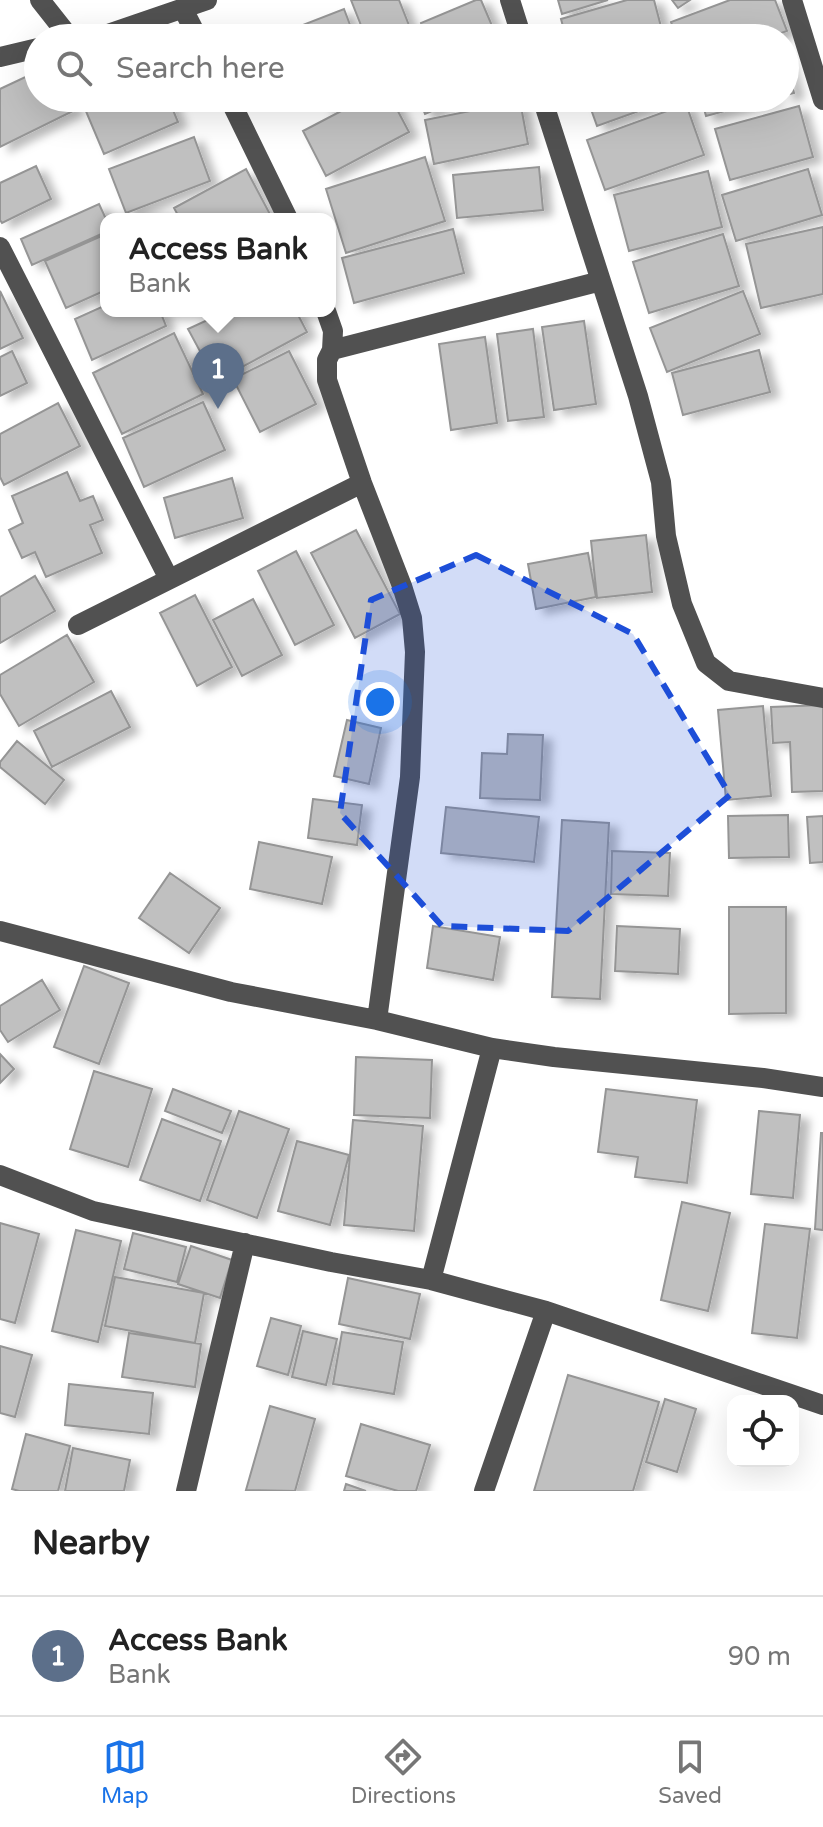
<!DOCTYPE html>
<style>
:root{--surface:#fff;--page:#f6f6f6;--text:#222;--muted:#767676;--line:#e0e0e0;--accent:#1a73e8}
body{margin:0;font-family:"Varela Round",sans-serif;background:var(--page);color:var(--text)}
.controls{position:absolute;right:24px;bottom:24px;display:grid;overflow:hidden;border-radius:16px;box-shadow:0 8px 32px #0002}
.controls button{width:72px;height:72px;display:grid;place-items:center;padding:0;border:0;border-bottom:2px solid var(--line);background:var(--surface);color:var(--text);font:40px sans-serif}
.you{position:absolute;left:380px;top:702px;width:28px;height:28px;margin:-20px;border:6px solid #fff;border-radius:50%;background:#1a73e8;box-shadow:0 0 0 12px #1a73e833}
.badge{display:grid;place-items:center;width:52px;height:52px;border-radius:50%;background:var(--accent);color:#fff;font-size:26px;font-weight:700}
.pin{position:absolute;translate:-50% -66px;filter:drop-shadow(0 2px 4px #0008)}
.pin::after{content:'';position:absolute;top:42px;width:28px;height:24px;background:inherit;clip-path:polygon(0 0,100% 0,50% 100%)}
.popup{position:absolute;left:100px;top:213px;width:236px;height:104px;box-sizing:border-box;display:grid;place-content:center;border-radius:16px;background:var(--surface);filter:drop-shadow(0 2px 6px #0005);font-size:26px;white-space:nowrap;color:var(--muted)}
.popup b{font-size:30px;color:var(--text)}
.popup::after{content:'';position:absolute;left:50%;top:100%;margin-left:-16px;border:16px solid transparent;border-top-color:var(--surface)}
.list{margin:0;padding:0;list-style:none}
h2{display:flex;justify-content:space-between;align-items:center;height:104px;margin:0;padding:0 32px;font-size:34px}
h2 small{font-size:26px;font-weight:400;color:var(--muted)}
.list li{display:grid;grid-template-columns:52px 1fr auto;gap:24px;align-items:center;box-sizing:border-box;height:120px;padding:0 32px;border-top:2px solid var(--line)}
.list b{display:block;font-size:30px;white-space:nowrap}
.list p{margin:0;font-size:26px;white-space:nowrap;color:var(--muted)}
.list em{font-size:26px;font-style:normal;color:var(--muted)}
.icon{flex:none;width:44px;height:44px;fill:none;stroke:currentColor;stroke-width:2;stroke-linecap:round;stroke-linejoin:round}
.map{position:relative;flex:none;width:823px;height:1491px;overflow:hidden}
.search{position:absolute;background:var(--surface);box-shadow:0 8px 32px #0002;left:24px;right:24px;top:24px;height:88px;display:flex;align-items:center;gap:20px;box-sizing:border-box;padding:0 28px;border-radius:44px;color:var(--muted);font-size:30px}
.sheet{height:224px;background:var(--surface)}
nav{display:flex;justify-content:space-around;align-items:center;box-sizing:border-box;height:112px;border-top:2px solid var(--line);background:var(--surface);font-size:22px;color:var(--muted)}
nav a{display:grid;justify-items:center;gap:4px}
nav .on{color:var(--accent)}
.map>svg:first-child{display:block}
</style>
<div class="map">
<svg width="823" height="1491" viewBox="0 0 823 1491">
<defs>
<filter id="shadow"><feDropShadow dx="9" dy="5" stdDeviation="4" flood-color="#0004"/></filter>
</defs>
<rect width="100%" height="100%" fill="#fff"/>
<path fill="#c0c0c0" stroke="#959595" stroke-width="2" filter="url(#shadow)" d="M351,0H399L414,38H366Z
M476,0H481L496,35L489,38H427L421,23Z
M558,0H608L562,14Z
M627,0H654L664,38H566L561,19Z
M672,0H690L678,8Z
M730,0H775L787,31L767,38H677L671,22Z
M344,9L355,38H299L295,28Z
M785,59L794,93L785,95Z
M38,71V98H69L75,110L0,147V89Z
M112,98H168L178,122L104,154L85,109Z
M322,98H357L327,110Z
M366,98H391L409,132L326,176L303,131Z
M419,98H464L425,114Z
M587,98H675L597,126Z
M701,98H774L706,116Z
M520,101L528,144L434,164L425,120Z
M686,104L704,155L605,190L587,140Z
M799,106L813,157L730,180L715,129Z
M194,137L210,181L126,213L109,169Z
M425,157L445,221L346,253L326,189Z
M36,166L51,199L2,223L0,220V183Z
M539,167L543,210L457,218L453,175Z
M246,169L272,218L180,219L174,208Z
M808,169L822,215L736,241L722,195Z
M708,171L722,227L629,251L614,195Z
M99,204L106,219V232L32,265L21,239Z
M823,227V294L761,308L746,244Z
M453,229L464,273L354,303L342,258Z
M106,234V290L66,308L45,261Z
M723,234L739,286L649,313L633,262Z
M0,291L23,338L0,349Z
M743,291L760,334L667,372L650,328Z
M106,305V311H160L166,326L92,360L75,319Z
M227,311H296L307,332L216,381L188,329Z
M584,321L596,404L554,410L542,327Z
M533,329L544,417L508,421L497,334Z
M174,333L203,394L122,434L93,373Z
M485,337L497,423L451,430L439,344Z
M759,350L770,392L683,415L672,373Z
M12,351L27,383L0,396V357Z
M289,351L316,404L260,432L233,379Z
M203,402L225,450L144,487L123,438Z
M58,403L80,446L4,485L0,477V434Z
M67,472L80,501L93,496L103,520L90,525L102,553L46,577L35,552L22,558L9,530L23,523L12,496Z
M232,478L243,518L175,538L164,498Z
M356,530L400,614L355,638L311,553Z
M646,535L652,592L597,598L591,541Z
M296,551L334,625L295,645L258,571Z
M588,553L596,597L536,609L528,564Z
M35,576L55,611L0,643V597Z
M195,595L232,667L197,686L160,613Z
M253,599L282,655L242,676L213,620Z
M67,635L94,682L19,726L0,694V675Z
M111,691L130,727L52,767L34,731Z
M823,705V791L792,792L790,742L773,743L771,707Z
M763,706L771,796L726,800L718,710Z
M347,720L381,728L369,784L334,776Z
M508,734L543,735L540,800L480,798L482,753L507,754Z
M17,741L64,780L45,804L0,767V762Z
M313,799L362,805L357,845L308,838Z
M446,807L539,817L534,862L441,853Z
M788,815L789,857L729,858L728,816Z
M823,816V862L810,863L807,817Z
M562,820L609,823L600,999L552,997Z
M259,842L332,857L322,904L250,889Z
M612,851L670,853L668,896L611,894Z
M170,873L220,908L189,953L139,918Z
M729,907H786V1013L729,1014Z
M433,926L500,937L493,980L427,968Z
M617,926L680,929L678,974L615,971Z
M84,966L129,983L99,1064L54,1047Z
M42,980L60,1010L8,1042L0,1030V1006Z
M0,1054L14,1069L0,1083Z
M356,1057L432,1060L430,1118L354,1115Z
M94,1071L152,1089L128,1167L70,1149Z
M173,1089L231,1111L222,1133L165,1111Z
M606,1089L697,1100L687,1183L635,1177L638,1157L598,1152Z
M239,1111L289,1129L257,1218L207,1200Z
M759,1111L800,1115L793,1198L751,1194Z
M162,1119L221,1141L200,1201L140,1180Z
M353,1120L423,1126L414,1231L344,1225Z
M821,1133H823V1230L815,1229Z
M297,1141L349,1155L330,1225L278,1211Z
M682,1202L730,1213L708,1311L661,1300Z
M0,1223L39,1234L15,1323L0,1319Z
M765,1224L810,1229L797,1338L752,1333Z
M76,1230L121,1241L98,1342L52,1331Z
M133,1233L186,1247L177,1282L124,1269Z
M191,1246L232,1260L220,1298L178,1284Z
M115,1277L204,1293L195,1343L105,1326Z
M348,1278L420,1294L410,1339L339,1324Z
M271,1318L301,1326L288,1375L257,1366Z
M303,1331L337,1339L326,1385L292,1377Z
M342,1332L403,1342L394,1394L333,1384Z
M129,1333L201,1344L195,1387L122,1377Z
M0,1346L32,1355L15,1417L0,1413Z
M568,1375L659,1402L633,1491H534Z
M69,1384L153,1393L149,1434L65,1425Z
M665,1399L696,1409L677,1472L646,1462Z
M270,1406L315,1419L295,1491L246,1490Z
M361,1424L430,1445L416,1491H398L346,1476Z
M26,1434L70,1446L58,1491H19L12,1489Z
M73,1448L130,1460L124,1491H65Z
M346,1484L366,1491H344Z"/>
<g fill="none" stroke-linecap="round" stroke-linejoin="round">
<path stroke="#515151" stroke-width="20" d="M40,0L70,38
M510,0L522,38
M792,0L823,100
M183,9L198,38
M83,38L108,34L207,0
M0,57L38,48
M229,98L288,219
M542,98L638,396L661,482L666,536L682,604L706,663L729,681L823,698
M0,247L169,579
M326,311L333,331L332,350L327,360V380L362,483L402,586L412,618L415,652L410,777L377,1020
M332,350L601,281
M78,625L362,483
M0,931L231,992L377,1020L492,1048L554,1057L763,1078L823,1087
M0,1175L93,1211L331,1262L431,1280L546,1311L823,1405
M431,1280L492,1048
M186,1491L245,1243
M484,1491L546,1311"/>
</g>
<path fill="#1d4ed8" fill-opacity="0.2" stroke="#1d4ed8" stroke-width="6" stroke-dasharray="16 10" stroke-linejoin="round" d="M476,555L633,634L730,795L568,931L442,926L340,813L371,600Z"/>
</svg>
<div class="controls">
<button><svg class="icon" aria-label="locate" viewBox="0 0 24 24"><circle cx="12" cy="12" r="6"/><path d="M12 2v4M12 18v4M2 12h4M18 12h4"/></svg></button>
</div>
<div class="you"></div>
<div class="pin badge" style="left:218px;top:409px;background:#5c6f8a">1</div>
<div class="popup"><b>Access Bank</b>Bank</div>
<div class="search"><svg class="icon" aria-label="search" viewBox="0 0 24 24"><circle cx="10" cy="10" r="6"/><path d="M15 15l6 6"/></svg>Search here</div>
</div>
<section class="sheet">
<h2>Nearby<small></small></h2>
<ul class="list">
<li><span class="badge" style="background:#5c6f8a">1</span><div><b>Access Bank</b><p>Bank</p></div><em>90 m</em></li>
</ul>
</section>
<nav>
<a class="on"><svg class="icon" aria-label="map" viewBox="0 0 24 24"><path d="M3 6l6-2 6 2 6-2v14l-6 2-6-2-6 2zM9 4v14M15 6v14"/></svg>Map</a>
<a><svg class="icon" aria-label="directions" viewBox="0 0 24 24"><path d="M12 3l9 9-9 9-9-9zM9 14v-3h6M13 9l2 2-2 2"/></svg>Directions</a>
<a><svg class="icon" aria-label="saved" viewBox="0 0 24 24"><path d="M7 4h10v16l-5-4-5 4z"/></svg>Saved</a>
</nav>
